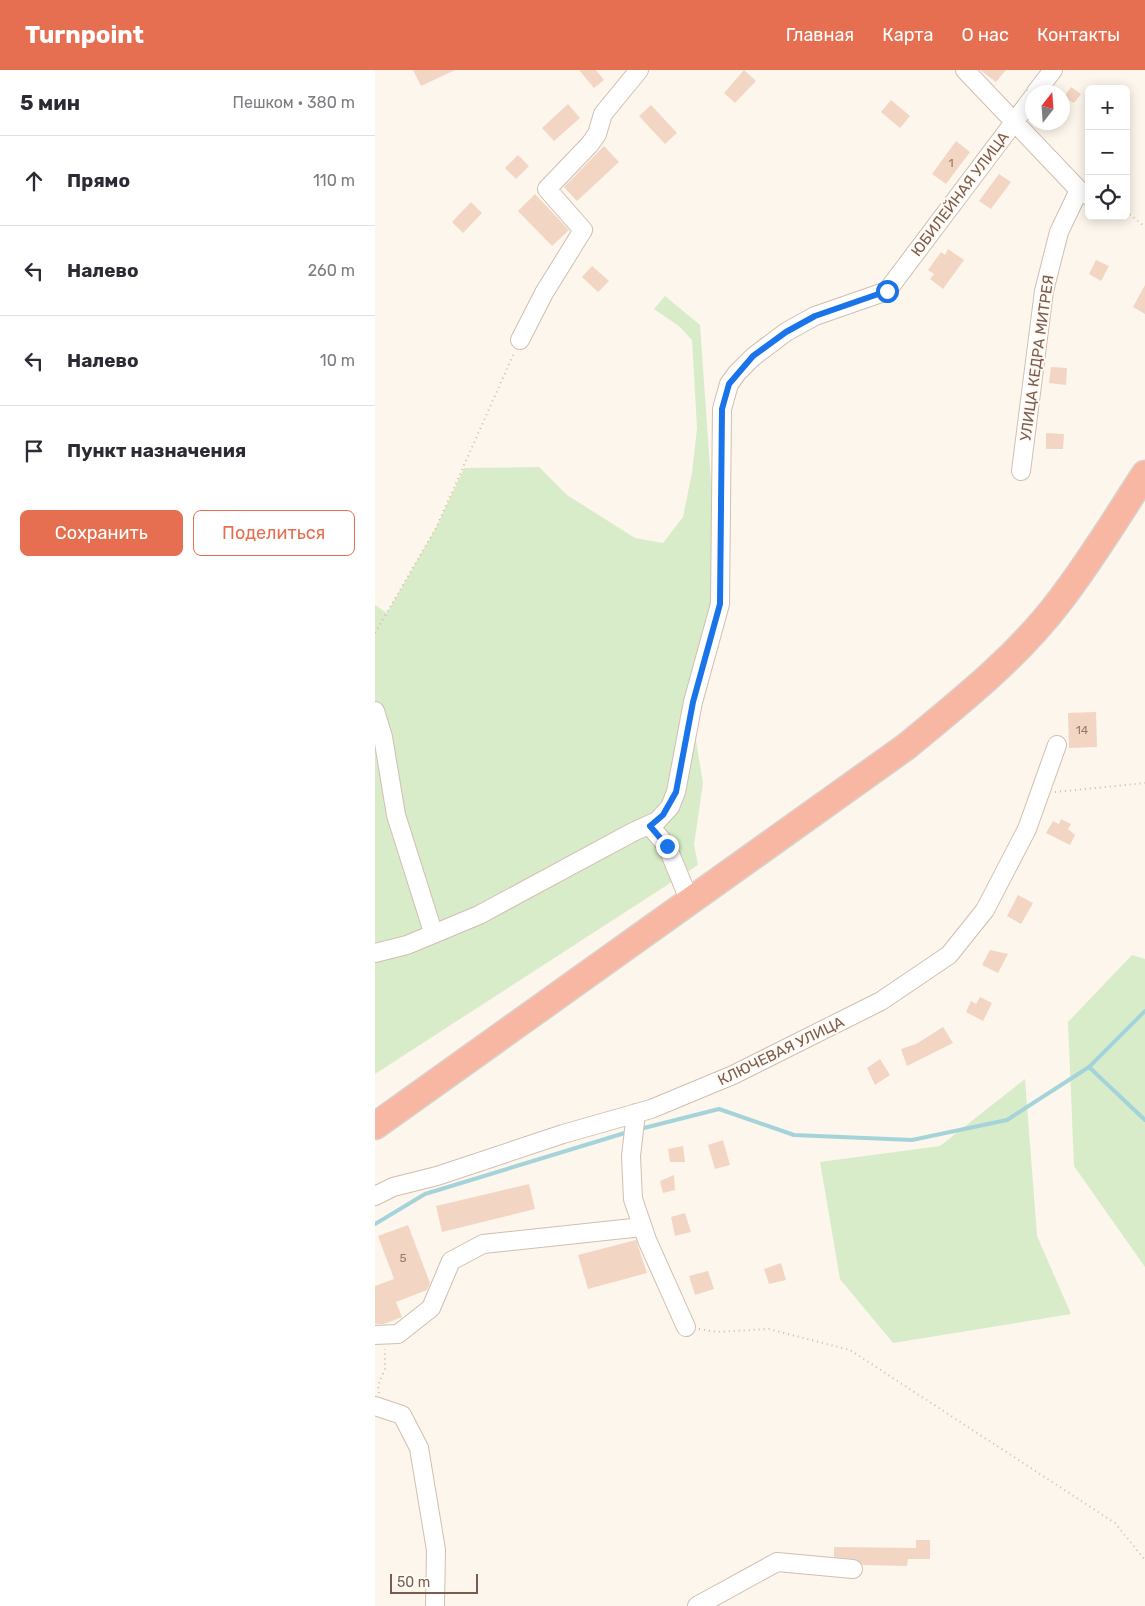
<!DOCTYPE html>
<html lang="ru">
<meta charset="utf-8">
<style>
:root{--surface:#fff;--page:#f2f2f3;--text:#2b2b33;--muted:#7c7c81;--line:#e1e1e2;--accent:#e76f51}
body{margin:0;font-family:Rubik,sans-serif;background:var(--page);color:var(--text)}
.controls{position:absolute;right:15px;top:15px;display:grid;overflow:hidden;border-radius:8px;box-shadow:0 2px 12px #0003}
.controls button{width:45px;height:45px;display:grid;place-items:center;padding:0;border:0;border-bottom:1px solid var(--line);background:var(--surface);color:var(--text);font:25px sans-serif}
.compass{position:absolute;left:650px;top:15px;width:45px;height:45px;border-radius:50%;background:var(--surface);box-shadow:0 2px 12px #0003;rotate:17deg}
.scale{position:absolute;left:15px;bottom:12px;width:88px;box-sizing:border-box;padding-left:5px;border:2px solid #7a5c4d;border-top:0;font-size:14px;line-height:18px;white-space:nowrap;color:#7a5c4d;-webkit-text-stroke:4px #fffaf3;paint-order:stroke}
.stop{position:absolute;width:15px;height:15px;margin:-11px;border:4px solid #1a73e8;border-radius:50%;background:#fff}
.stop.end{background:#1a73e8;border-color:#fff;box-shadow:0 1px 5px #0008}
.list{margin:0;padding:0;list-style:none}
h2{display:flex;justify-content:space-between;align-items:center;height:65px;margin:0;padding:0 20px;font-size:21px}
h2 small{font-size:16px;font-weight:400;color:var(--muted)}
.list li{display:grid;grid-template-columns:32px 1fr auto;gap:15px;align-items:center;box-sizing:border-box;height:90px;padding:0 20px;border-top:1px solid var(--line)}
.list b{display:block;font-size:19px;white-space:nowrap}
.list em{font-size:16px;font-style:normal;color:var(--muted)}
.actions{display:flex;gap:10px;padding:15px 20px}
.actions a{flex:1;padding:11px 0;border:1px solid var(--accent);border-radius:8px;text-align:center;font-size:18px;color:var(--accent)}
.actions .main{background:var(--accent);color:#fff}
.icon{flex:none;width:28px;height:28px;fill:none;stroke:currentColor;stroke-width:2;stroke-linecap:round;stroke-linejoin:round}
.map{position:relative;flex:none;width:770px;height:1536px;overflow:hidden}
header{display:flex;align-items:center;gap:30px;box-sizing:border-box;height:70px;padding:0 25px;background:var(--accent);color:#fff}
header strong{font-size:24px}
nav{display:flex;gap:28px;margin-inline-start:auto;font-size:18px}
main{display:flex}
aside{flex:1;background:var(--surface)}
.map>svg:first-child{display:block}
</style>
<header>
<strong>Turnpoint</strong>
<nav><a>Главная</a><a>Карта</a><a>О нас</a><a>Контакты</a></nav>
</header>
<main>
<aside>
<h2>5 мин<small>Пешком · 380 m</small></h2>
<ul class="list">
<li><svg class="icon" aria-label="ahead" viewBox="0 0 24 24"><path d="M12 20V5M6 11l6-6 6 6"/></svg><div><b>Прямо</b></div><em>110 m</em></li>
<li><svg class="icon" aria-label="left" viewBox="0 0 24 24"><path d="M17 20v-9H6M10 6l-5 5 5 5"/></svg><div><b>Налево</b></div><em>260 m</em></li>
<li><svg class="icon" aria-label="left" viewBox="0 0 24 24"><path d="M17 20v-9H6M10 6l-5 5 5 5"/></svg><div><b>Налево</b></div><em>10 m</em></li>
<li><svg class="icon" aria-label="arrive" viewBox="0 0 24 24"><path d="M6 21V4h12l-3 4 3 4H6"/></svg><div><b>Пункт назначения</b></div></li>
</ul>
<div class="actions"><a class="main">Сохранить</a><a>Поделиться</a></div>
</aside>
<div class="map">
<svg width="770" height="1536" viewBox="0 0 770 1536">
<rect width="100%" height="100%" fill="#fdf6ec"/>
<path fill="#d8ecc9" d="M290,226L325,255L337,426L339,510L320,665L328,713L319,775L323,795L0,1004V535L12,543L61,458L89,398L164,397L192,425L260,468L288,473L308,447L317,403L322,358L317,270L305,257L279,239Z
M757,885L770,889V1197L699,1096L693,952Z
M650,1009L662,1166L696,1244L518,1273L465,1209L445,1092L565,1076Z"/>
<g fill="none" stroke-linecap="round" stroke-linejoin="round">
<path stroke="#a5d3da" stroke-width="4" d="M714,997L770,1050
M265,1059L344,1039L419,1065L537,1070L632,1050L714,997L770,941
M0,1154L50,1124L253,1062"/>
</g>
<path fill="#f3d5c3" d="M38,0H80L46,16Z
M204,0H221L229,10L219,18Z
M369,0L381,11L360,33L349,23Z
M605,0H631L621,12Z
M696,17L706,24L699,33L689,27Z
M516,30L535,46L525,58L506,42Z
M193,34L205,48L179,71L167,58Z
M276,35L302,63L290,74L264,46Z
M581,71L595,82L571,114L557,104Z
M229,76L244,92L202,131L189,117Z
M143,85L154,96L141,109L130,98Z
M624,104L636,112L616,139L604,131Z
M160,124L194,160L177,176L143,141Z
M96,132L107,143L88,163L77,152Z
M573,179L589,190L568,219L555,209L559,204L553,200L566,182L570,185Z
M721,190L734,196L726,211L714,204Z
M217,196L234,211L223,222L207,207Z
M770,215V244L758,237Z
M676,297L692,298L691,315L674,313Z
M671,363L689,364L688,379H671Z
M721,642L722,677L694,678L693,643Z
M686,749L696,754L693,759L700,765L695,775L671,763L678,751L684,754Z
M643,825L658,833L646,854L632,846Z
M615,880L633,884L623,903L607,895Z
M605,927L617,933L608,951L591,942L596,931L601,934Z
M568,957L578,973L532,996L526,979L541,974Z
M505,989L515,1005L500,1015L492,998Z
M348,1070L355,1095L340,1099L333,1075Z
M308,1076L310,1092H295L293,1079Z
M299,1105L300,1120L288,1123L285,1111Z
M154,1114L160,1139L67,1162L61,1136Z
M310,1143L316,1162L300,1166L296,1147Z
M33,1155L55,1213L52,1220L21,1232L27,1247L9,1254H0V1216L19,1209L3,1166Z
M261,1170L272,1203L213,1219L203,1185Z
M406,1193L411,1210L394,1214L389,1199Z
M333,1201L339,1219L320,1225L314,1206Z
M541,1470H555V1489H533L532,1496L488,1495L479,1489L459,1487V1477L541,1478Z"/>
<g fill="none" stroke-linecap="round" stroke-linejoin="round">
<defs>
<path id="minor" d="M590,0L704,120L714,126
M661,22L678,0
M145,270L169,223L208,160L172,119L215,74L222,64L228,44L264,0
M646,401L669,221L684,162L704,120
M0,641L8,667L21,745L58,862
M275,756L292,776L315,832
M0,883L32,875L104,845L258,762L282,751L295,737L301,722L318,632L345,534L347,339L354,314L362,303L378,287L411,262L440,246L512,221L658,27
M261,1043L256,1086L258,1129L272,1170L311,1257
M0,1126L18,1117L62,1106L188,1064L276,1039L358,1005L506,931L574,885L610,840L652,759L682,675
M0,1265L23,1264L56,1238L76,1191L108,1174L267,1157
M0,1336L27,1345L44,1378L61,1480L60,1536
M322,1536L402,1492L478,1499"/>
<path id="highway" d="M0,1056L532,676C585,632 641,588 683,533C715,492 742,447 770,404"/>
</defs>
<use href="#minor" stroke="#d1beb0" stroke-width="20"/>
<use href="#highway" stroke="#dad1cd" stroke-width="29"/>
<path stroke="#d9b8a5" stroke-width="2" stroke-dasharray="1 4" stroke-linecap="butt" d="M751,141L770,157
M0,563L61,458L139,283
M680,722L770,713
M324,1259L341,1262L394,1259L475,1280L740,1453L770,1490
M4,1323L3,1315L10,1299V1279"/>
<use href="#minor" stroke="#fff" stroke-width="18"/>
<use href="#highway" stroke="#f7b7a3" stroke-width="26"/>
</g>
<g fill="none" stroke-linecap="round" stroke-linejoin="round">
<path stroke="#1a73e8" stroke-width="6" d="M292,776L275,756L288,745L301,722L318,632L345,534L347,339L354,314L378,286L411,262L440,246L512,221"/>
</g>
<g text-anchor="middle" stroke-width="4" stroke-linejoin="round" paint-order="stroke">
<g font-size="12" fill="#987a6a">
<text x="576" y="97">1</text>
<text x="707" y="664">14</text>
<text x="28" y="1192">5</text>
</g>
<g font-size="15" fill="#7a5c4d" stroke="#fffaf3">
<text transform="translate(585 124) rotate(-53)" y="5">ЮБИЛЕЙНАЯ УЛИЦА</text>
<text transform="translate(662 288) rotate(-82)" y="5">УЛИЦА КЕДРА МИТРЕЯ</text>
<text transform="translate(406 981) rotate(-26)" y="5">КЛЮЧЕВАЯ УЛИЦА</text>
</g>
</g>
</svg>
<div class="controls">
<button>+</button>
<button>−</button>
<button><svg class="icon" aria-label="locate" viewBox="0 0 24 24"><circle cx="12" cy="12" r="6"/><path d="M12 2v4M12 18v4M2 12h4M18 12h4"/></svg></button>
</div>
<svg class="compass" viewBox="-18 -18 36 36"><path d="M0-13l5 13h-10z" fill="#e53935"/><path d="M0 13l5-13h-10z" fill="#7c7c81"/></svg>
<div class="scale">50 m</div>
<div class="stop" style="left:512px;top:221px"></div>
<div class="stop end" style="left:292px;top:776px"></div>
</div>
</main>
